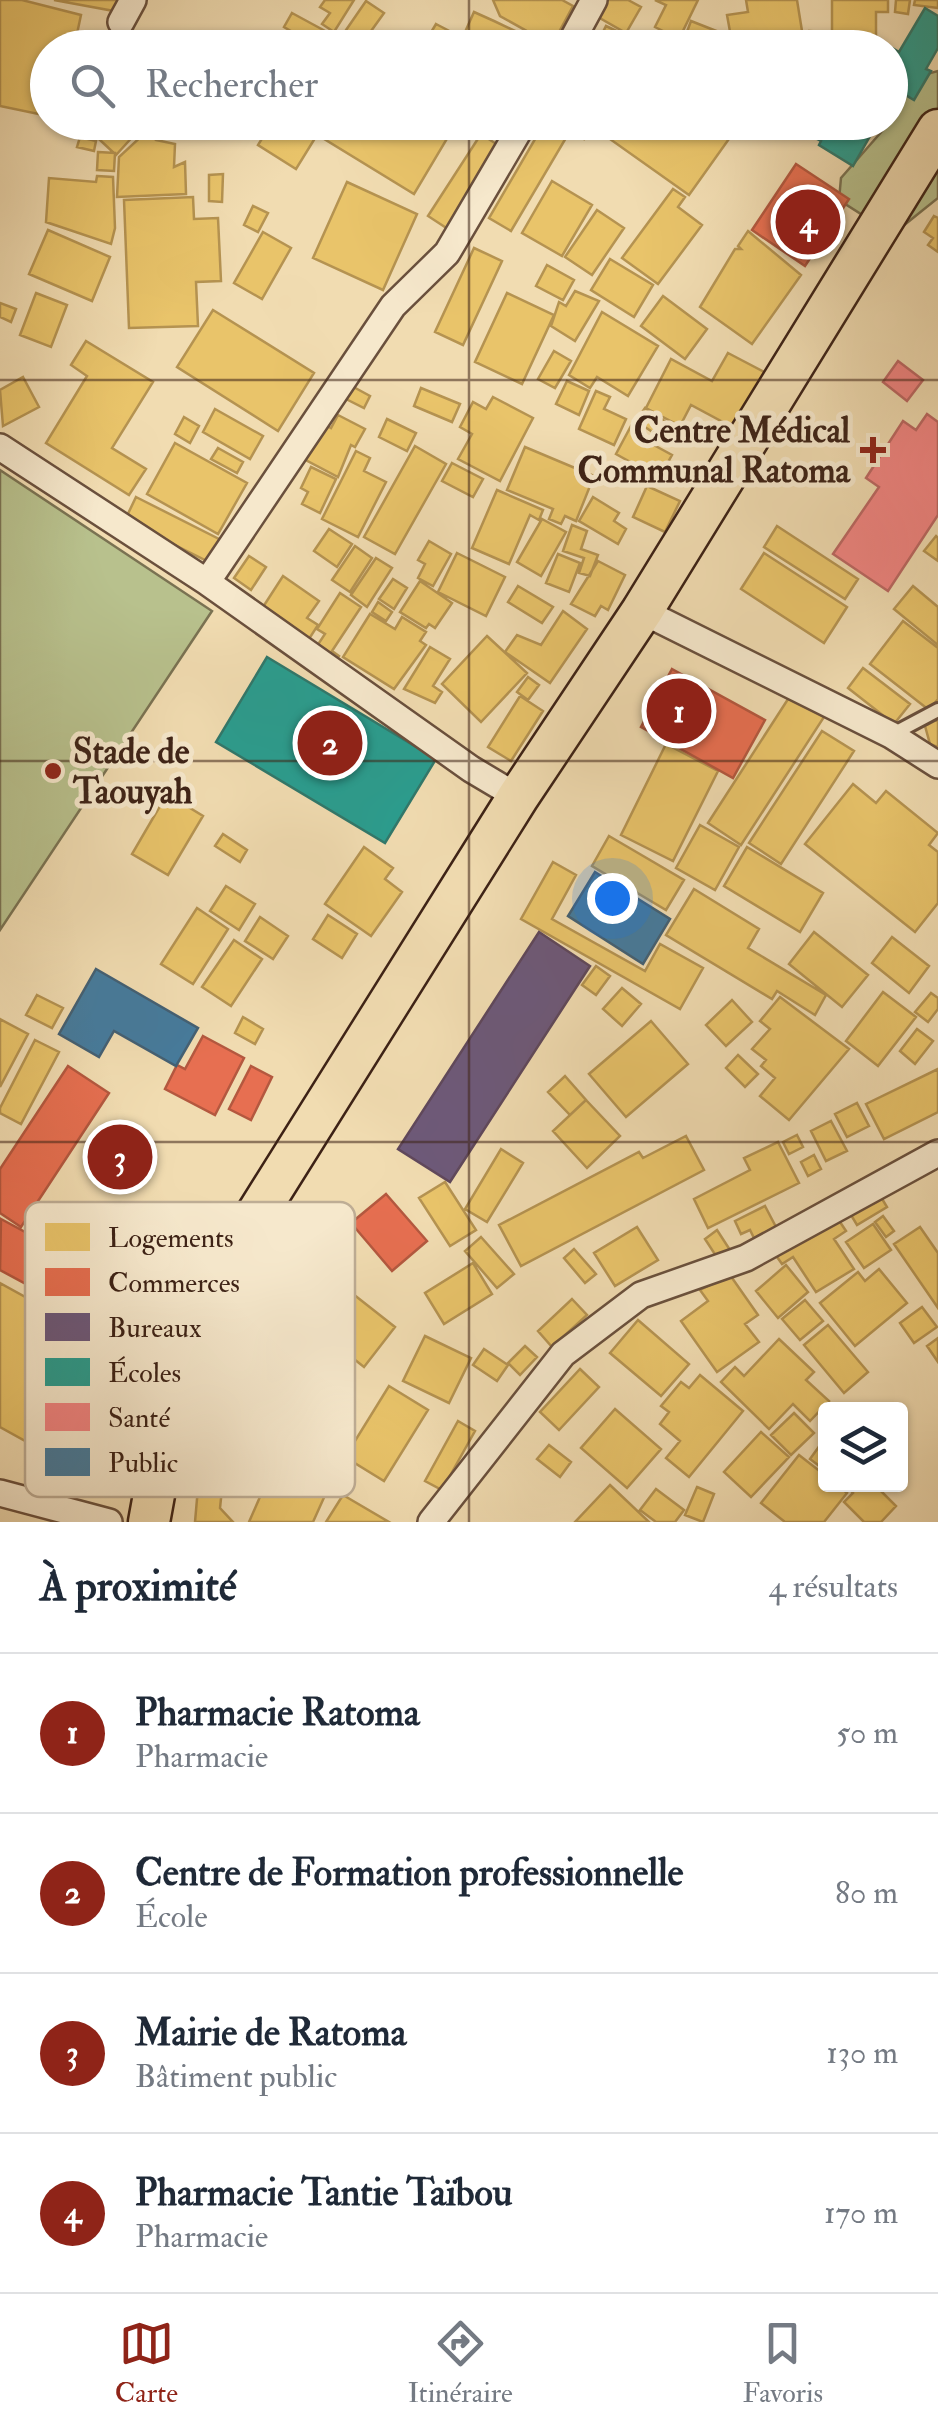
<!DOCTYPE html>
<html lang="fr">
<meta charset="utf-8">
<style>
:root{--surface:#fff;--page:#f6f6f7;--text:#1f2937;--muted:#747a83;--line:#e0e1e3;--accent:#8f2418}
body{margin:0;font-family:"IM FELL Double Pica",serif;background:var(--page);color:var(--text)}
.controls{position:absolute;right:30px;bottom:30px;display:grid;overflow:hidden;border-radius:10px;box-shadow:0 2px 8px #0004}
.controls button{width:90px;height:90px;display:grid;place-items:center;padding:0;border:0;border-bottom:2px solid var(--line);background:var(--surface);color:var(--text);font:50px sans-serif}
.you{position:absolute;left:612px;top:898px;width:35px;height:35px;margin:-25px;border:8px solid #fff;border-radius:50%;background:#1a73e8;box-shadow:0 0 0 15px #1a73e833}
.badge{display:grid;place-items:center;width:65px;height:65px;border-radius:50%;background:var(--accent);color:#fff;font-size:32px;font-weight:700}
.pin{position:absolute;translate:-50% -50%;border:5px solid #fff;box-shadow:0 2px 10px #0006}
.list{margin:0;padding:0;list-style:none}
h2{display:flex;justify-content:space-between;align-items:center;height:130px;margin:0;padding:0 40px;font-size:42px}
h2 small{font-size:32px;font-weight:400;color:var(--muted)}
.list li{display:grid;grid-template-columns:65px 1fr auto;gap:30px;align-items:center;box-sizing:border-box;height:160px;padding:0 40px;border-top:2px solid var(--line)}
.list b{display:block;font-size:38px;white-space:nowrap}
.list p{margin:0;font-size:32px;white-space:nowrap;color:var(--muted)}
.list em{font-size:32px;font-style:normal;color:var(--muted)}
.icon{flex:none;width:55px;height:55px;fill:none;stroke:currentColor;stroke-width:2;stroke-linecap:round;stroke-linejoin:round}
.map{position:relative;flex:none;width:938px;height:1522px;overflow:hidden}
.search{position:absolute;background:var(--surface);box-shadow:0 2px 8px #0004;left:30px;right:30px;top:30px;height:110px;display:flex;align-items:center;gap:25px;box-sizing:border-box;padding:0 35px;border-radius:55px;color:var(--muted);font-size:38px}
.sheet{height:770px;background:var(--surface)}
nav{display:flex;justify-content:space-around;align-items:center;box-sizing:border-box;height:140px;border-top:2px solid var(--line);background:var(--surface);font-size:28px;color:var(--muted)}
nav a{display:grid;justify-items:center;gap:5px}
nav .on{color:var(--accent)}
.map>svg:first-child{display:block}
</style>
<div class="map">
<svg width="938" height="1522" viewBox="0 0 938 1522">
<rect width="100%" height="100%" fill="#f1dcb1"/>
<filter id="stains"><feTurbulence type="fractalNoise" baseFrequency=".002" numOctaves="4"/><feColorMatrix values="0 0 0 0 .2 0 0 0 0 .09 0 0 0 0 .02 0 0 0 .5 -.17"/></filter>
<radialGradient id="worn" r=".72"><stop offset=".6" stop-color="#630" stop-opacity="0"/><stop offset="1" stop-color="#630" stop-opacity=".3"/></radialGradient>
<path fill="#b8c18d" stroke="#7a7252" stroke-width="2.5" d="M938,71V198L898,230L872,221L839,200L841,178L883,130L884,123L890,122L891,84Z
M0,470L212,611L0,930Z"/>
<path fill="#e9c46a" stroke="#b59351" stroke-width="2.5" d="M0,0H22L81,15L74,48H48V116L0,106Z
M54,0H119L114,11Z
M325,0H354L334,32L322,24L330,13L320,7Z
M493,0H562L573,6L552,45L500,16Z
M607,0H628L641,7L626,33L598,17Z
M655,0H698L679,39L655,27L666,5Z
M746,0H797L802,31L789,33L791,46L733,48L727,15L748,12Z
M832,0H888V12H876V41H832Z
M896,0H910L908,14L895,12Z
M915,0H938V8L914,5Z
M366,1L384,13L361,45L344,33Z
M474,12L494,21L543,44L469,48L474,36L465,32Z
M292,13L349,44L347,48H320L284,27Z
M691,21L719,32L713,48H681Z
M436,24L457,35L451,48L427,39Z
M606,26L644,44L642,48H595Z
M134,31L163,48H124Z
M809,31L824,32L823,48H796L797,37L808,38Z
M88,122L130,125L146,122L116,155L85,126Z
M272,122H325L296,169L258,145Z
M330,122H424L448,137L414,194L321,137Z
M545,122H581L590,128L584,139L570,131L511,231L489,218Z
M606,122H741L689,195L600,132Z
M787,122H813L808,135Z
M147,131L157,132L156,140L175,144L174,167L185,162L186,194L117,197L119,157Z
M481,134L504,149L451,231L428,216Z
M80,137L96,141L94,151L77,147Z
M98,152L115,153L114,171L97,170Z
M223,174L222,202L209,201V175Z
M97,176L113,177L115,228L111,244L46,222L49,178L96,182Z
M552,181L592,205L562,256L522,233Z
M347,182L417,214L383,290L313,258Z
M673,189L685,197L678,207L702,225L658,284L622,258Z
M193,197L194,219L218,218L221,281L196,282L198,326L129,328L124,200Z
M253,206L268,213L258,232L244,225Z
M597,210L624,228L592,275L565,257Z
M934,216L938,218V252L928,245L933,238L924,232Z
M48,230L110,257L92,301L29,274Z
M748,231L801,275L752,344L700,307L735,249H741L738,246Z
M263,232L291,248L262,299L234,283Z
M474,248L502,261L463,345L435,332Z
M610,259L653,285L634,317L591,290Z
M547,265L574,280L563,300L536,286Z
M575,291L599,301L575,341L551,326L559,302L566,306Z
M36,293L67,305L51,347L20,335Z
M507,293L554,315L522,384L475,362Z
M663,296L707,329L685,359L641,326Z
M0,303L16,309L11,322L0,317Z
M213,310L314,373L278,431L177,367Z
M602,312L658,346L628,396L597,377L590,388L569,375Z
M86,341L153,382L112,448L146,469L129,495L46,443L87,376L71,365Z
M554,351L571,361L555,388L538,379Z
M728,353L766,373L736,429L691,405L680,426L646,408L671,359L712,381Z
M23,377L39,407L3,426L0,390Z
M567,381L589,391L579,415L556,404Z
M348,384L370,396L364,408L342,397Z
M421,388L460,404L452,422L414,406Z
M596,391L610,397L604,409L626,419L614,445L579,429Z
M493,397L533,418L500,481L458,459L472,434L460,427L473,402L486,409Z
M645,408L675,428L666,441L636,421Z
M215,409L263,436L250,459L203,432Z
M338,415L365,429L355,447L351,445L338,477L300,457L323,424L331,428Z
M184,417L199,426L190,443L175,434Z
M387,419L416,433L407,451L379,437Z
M631,426L643,433L641,438L672,455L659,478L616,454Z
M175,443L247,483L218,534L147,494Z
M415,446L446,464L395,554L364,537Z
M525,447L594,476L576,521L565,516L561,524L549,519L553,509L507,490Z
M218,448L243,462L237,473L211,459Z
M356,451L370,458L364,471L386,482L358,537L322,519Z
M452,463L483,479L473,497L442,481Z
M311,467L336,479L320,513L302,504L308,492L301,488Z
M647,486L680,501L665,532L633,517Z
M497,490L543,510L539,520L530,515L509,564L472,548Z
M136,497L221,540L209,562L125,520Z
M593,497L619,513L614,521L626,529L618,544L579,521Z
M542,519L566,532L541,576L517,562Z
M572,525L587,531L581,549L598,555L590,576L579,573L584,558L563,551Z
M777,526L858,579L845,599L764,547Z
M329,529L352,544L337,567L314,551Z
M936,536L938,538V561L924,551Z
M429,541L451,554L433,586L418,578L425,564L418,560Z
M355,546L372,558L350,592L332,580Z
M457,553L505,577L486,616L438,592Z
M764,553L847,607L824,643L741,589Z
M558,554L580,563L569,592L546,583Z
M249,556L266,567L251,590L234,578Z
M376,558L392,568L367,607L351,595Z
M598,561L625,575L608,610L601,606L595,616L571,604Z
M283,576L319,601L307,618L318,625L309,639L263,607Z
M393,579L407,588L394,609L379,599Z
M420,581L452,603L435,628L429,624L426,628L400,612Z
M518,586L553,607L542,623L508,602Z
M913,586L938,607V645L894,609Z
M340,593L361,607L332,651L339,656L333,664L313,652L325,634L317,629Z
M378,602L392,612L386,621L372,612Z
M563,611L587,629L550,683L505,652L517,635L541,645Z
M370,614L395,629L402,617L426,632L420,641L426,645L394,689L343,657Z
M903,621L938,648V699L929,710L870,664Z
M487,636L527,673L481,722L442,684Z
M430,647L450,659L433,686L442,692L435,703L404,689Z
M863,668L910,704L894,724L848,688Z
M528,677L539,685L528,700L517,692Z
M520,696L543,711L511,761L488,747Z
M790,696L824,717L741,845L708,823Z
M938,719V747L930,744L925,726Z
M822,731L854,751L781,864L749,843Z
M666,744L718,771L673,861L621,835Z
M853,784L876,803L886,791L938,833L929,845L938,852V903L915,932L805,844Z
M167,794L203,816L168,875L132,854Z
M700,825L739,847L715,890L676,868Z
M223,834L247,850L240,862L215,846Z
M609,836L684,880L666,910L592,866Z
M364,847L393,868L385,879L402,892L371,936L325,904Z
M747,847L823,893L800,932L724,886Z
M553,862L576,875L552,919L645,971L660,944L703,968L680,1009L521,919Z
M226,886L255,904L239,930L210,911Z
M694,889L759,929L748,948L826,995L815,1015L777,991L772,999L666,935Z
M197,908L228,929L193,984L161,964Z
M328,915L357,934L342,958L313,939Z
M260,917L288,936L273,959L245,941Z
M814,932L868,975L842,1007L789,964Z
M892,937L929,966L909,993L872,963Z
M234,940L262,959L231,1006L202,987Z
M596,966L610,976L596,995L582,985Z
M622,988L641,1004L622,1026L603,1009Z
M883,992L916,1017L878,1066L846,1041Z
M931,993L938,998V1009L928,1022L915,1012Z
M37,995L63,1008L52,1028L26,1015Z
M780,997L849,1049L789,1120L760,1096L775,1078L761,1066L766,1060L752,1049L770,1029L760,1021Z
M732,1000L752,1022L726,1046L706,1025Z
M243,1017L263,1029L255,1044L235,1033Z
M0,1019L28,1034L0,1087Z
M651,1021L688,1064L626,1117L589,1074Z
M917,1029L933,1041L915,1064L900,1051Z
M35,1040L59,1052L21,1124L0,1113V1108Z
M738,1055L758,1074L745,1087L726,1068Z
M938,1069V1112L884,1139L866,1104Z
M565,1076L586,1100L570,1115L548,1092Z
M586,1100L620,1136L587,1168L553,1131Z
M857,1103L869,1126L847,1137L835,1114Z
M831,1121L847,1151L826,1161L811,1131Z
M797,1135L803,1147L789,1154L783,1142Z
M686,1136L704,1170L521,1266L499,1225L639,1152L643,1158Z
M778,1142L799,1183L708,1228L694,1199L750,1170L744,1158Z
M501,1149L523,1163L487,1222L465,1209Z
M814,1155L821,1169L808,1176L801,1162Z
M445,1182L476,1230L450,1246L419,1198Z
M878,1192L887,1207L857,1225L848,1210Z
M765,1206L776,1227L754,1238L750,1230L741,1234L735,1221Z
M836,1216L846,1231L834,1239L854,1269L816,1292L793,1257L782,1264L775,1254Z
M883,1216L894,1231L886,1237L875,1222Z
M873,1224L891,1250L864,1268L846,1242Z
M637,1227L658,1260L615,1286L594,1253Z
M920,1227L938,1253V1308L894,1244Z
M717,1230L730,1250L718,1259L705,1239Z
M481,1237L514,1274L497,1288L465,1251Z
M574,1249L596,1274L585,1283L564,1258Z
M306,1257L395,1327L364,1367L276,1297Z
M473,1263L492,1294L444,1324L425,1293Z
M786,1265L808,1292L778,1318L756,1291Z
M879,1269L907,1303L855,1346L820,1303L858,1272L865,1281Z
M730,1275L758,1315L745,1324L759,1342L717,1372L681,1321L708,1301L700,1290Z
M0,1283L107,1342L47,1453L0,1427Z
M572,1299L587,1315L552,1347L538,1331Z
M805,1300L823,1321L800,1340L782,1319Z
M922,1307L937,1327L914,1343L900,1323Z
M638,1320L689,1364L661,1396L610,1353Z
M828,1325L868,1372L844,1393L804,1345Z
M425,1336L471,1358L449,1403L403,1381Z
M938,1338V1362L927,1346Z
M779,1339L814,1372L806,1380L829,1401L810,1421L793,1404L769,1429L721,1382L735,1367L744,1376Z
M525,1346L537,1357L520,1375L508,1363Z
M484,1349L508,1365L497,1381L473,1365Z
M580,1369L599,1387L559,1430L540,1412Z
M700,1375L743,1411L689,1477L666,1458L680,1441L660,1424L669,1412L661,1406L681,1382L689,1388Z
M389,1386L428,1410L384,1481L345,1457Z
M615,1409L661,1449L627,1488L581,1448Z
M794,1413L814,1433L791,1455L771,1435Z
M458,1421L475,1431L442,1490L425,1481Z
M761,1432L789,1457L751,1497L724,1472Z
M823,1441L826,1443V1471L810,1459Z
M196,1445L226,1451L220,1508L233,1522H195L199,1476L190,1474Z
M549,1445L571,1462L560,1477L537,1459Z
M799,1455L826,1476V1484H836L847,1493L824,1522H785L761,1503Z
M277,1458L331,1482L313,1522H249Z
M845,1484H874L896,1506L881,1522H864L844,1502L853,1493Z
M610,1485L649,1522H575Z
M697,1487L714,1494L703,1522L685,1515Z
M656,1489L684,1510L675,1522H656L640,1510Z
M343,1495L389,1522H326Z"/>
<path fill="#e76f51" stroke="#b4583f" stroke-width="2.5" d="M796,164L849,199L805,266L752,230Z
M672,669L765,720L733,778L641,727Z
M203,1036L244,1058L215,1115L165,1089L177,1065L185,1069Z
M68,1066L109,1093L21,1227L0,1213V1169Z
M251,1066L272,1077L251,1120L229,1109Z
M386,1194L427,1241L392,1271L351,1223Z
M1,1219L42,1241L46,1235L71,1239L87,1256L83,1263L123,1285L102,1325L0,1270Z"/>
<path fill="#6d597a" stroke="#5f485c" stroke-width="2.5" d="M539,932L590,966L450,1182L398,1149Z"/>
<path fill="#2a9d8f" stroke="#30786b" stroke-width="2.5" d="M925,8L938,16V48L926,69L931,71L914,100L897,90L890,101V48H879L882,42L899,52Z
M824,122H878L853,166L819,145L821,141L815,138Z
M267,657L436,759L385,843L216,742Z"/>
<path fill="#f28482" stroke="#bc6762" stroke-width="2.5" d="M898,361L923,380L907,401L883,382Z
M927,414L938,422V515L888,591L833,554L879,487L866,478L903,421L916,430Z"/>
<path fill="#457b9d" stroke="#436074" stroke-width="2.5" d="M595,872L670,919L643,964L568,916Z
M96,969L198,1028L176,1066L114,1031L99,1057L59,1034Z"/>
<g fill="none" stroke-linecap="round" stroke-linejoin="round">
<defs>
<path id="service" d="M891,735L938,710"/>
<path id="minor" d="M121,22L133,0
M568,48L594,0
M0,447L207,582L471,769L518,797
M207,582L393,306L447,253L524,122
M642,611L891,735L938,765
M0,1493L109,1522
M431,1522L563,1354L641,1295L746,1258L938,1153"/>
<path id="primary" d="M149,1522L173,1391L191,1330L253,1220L518,797L642,611L938,130"/>
</defs>
<use href="#service" stroke="#6a503d" stroke-width="18"/>
<use href="#minor" stroke="#6a503d" stroke-width="30"/>
<use href="#primary" stroke="#3d2216" stroke-width="45"/>
<use href="#service" stroke="#f6e8cc" stroke-width="12"/>
<use href="#minor" stroke="#f6e8cc" stroke-width="25"/>
<use href="#primary" stroke="#f1dcb1" stroke-width="40"/>
</g>
<path fill="none" stroke="#3d2216" stroke-width="2.5" stroke-opacity="0.55" d="M469,0V48M469,122V1522M0,380H938M0,761H938M0,1142H938"/>
<g fill="#8f2418" stroke="#f6e8cc" stroke-width="4">
<path d="M868 435h10v10h10v10h-10v10h-10v-10h-10v-10h10z"/>
<circle cx="53" cy="771" r="10"/>
</g>
<g text-anchor="middle" stroke-width="10" stroke-linejoin="round" paint-order="stroke">
<g font-size="35" font-weight="bold" fill="#3d2216" stroke="#f6e8cc" text-anchor="end">
<text x="850" y="442">Centre Médical<tspan x="850" dy="40">Communal Ratoma</tspan></text>
<text x="73" y="763" text-anchor="start">Stade de<tspan x="73" dy="40">Taouyah</tspan></text>
</g>
</g>
<rect x="25" y="1202" width="330" height="295" rx="15" fill="#f6e8cc" stroke="#bead95" stroke-width="2.5"/>
<rect x="45" y="1223" width="45" height="28" fill="#e9c46a"/>
<rect x="45" y="1268" width="45" height="28" fill="#e76f51"/>
<rect x="45" y="1313" width="45" height="28" fill="#6d597a"/>
<rect x="45" y="1358" width="45" height="28" fill="#2a9d8f"/>
<rect x="45" y="1403" width="45" height="28" fill="#f28482"/>
<rect x="45" y="1448" width="45" height="28" fill="#457b9d"/>
<g font-size="28" fill="#3d2216">
<text x="108" y="1247">Logements</text>
<text x="108" y="1292">Commerces</text>
<text x="108" y="1337">Bureaux</text>
<text x="108" y="1382">Écoles</text>
<text x="108" y="1427">Santé</text>
<text x="108" y="1472">Public</text>
</g>
<rect width="100%" height="100%" filter="url(#stains)"/>
<rect width="100%" height="100%" fill="url(#worn)"/>
</svg>
<div class="controls">
<button><svg class="icon" aria-label="layers" viewBox="0 0 24 24"><path d="M12 4l9 5-9 5-9-5zM3 14l9 5 9-5"/></svg></button>
</div>
<div class="you"></div>
<div class="pin badge" style="left:679px;top:711px">1</div>
<div class="pin badge" style="left:330px;top:743px">2</div>
<div class="pin badge" style="left:120px;top:1157px">3</div>
<div class="pin badge" style="left:808px;top:222px">4</div>
<div class="search"><svg class="icon" aria-label="search" viewBox="0 0 24 24"><circle cx="10" cy="10" r="6"/><path d="M15 15l6 6"/></svg>Rechercher</div>
</div>
<section class="sheet">
<h2>À proximité<small>4 résultats</small></h2>
<ul class="list">
<li><span class="badge">1</span><div><b>Pharmacie Ratoma</b><p>Pharmacie</p></div><em>50 m</em></li>
<li><span class="badge">2</span><div><b>Centre de Formation professionnelle</b><p>École</p></div><em>80 m</em></li>
<li><span class="badge">3</span><div><b>Mairie de Ratoma</b><p>Bâtiment public</p></div><em>130 m</em></li>
<li><span class="badge">4</span><div><b>Pharmacie Tantie Taïbou</b><p>Pharmacie</p></div><em>170 m</em></li>
</ul>
</section>
<nav>
<a class="on"><svg class="icon" aria-label="map" viewBox="0 0 24 24"><path d="M3 6l6-2 6 2 6-2v14l-6 2-6-2-6 2zM9 4v14M15 6v14"/></svg>Carte</a>
<a><svg class="icon" aria-label="directions" viewBox="0 0 24 24"><path d="M12 3l9 9-9 9-9-9zM9 14v-3h6M13 9l2 2-2 2"/></svg>Itinéraire</a>
<a><svg class="icon" aria-label="saved" viewBox="0 0 24 24"><path d="M7 4h10v16l-5-4-5 4z"/></svg>Favoris</a>
</nav>
